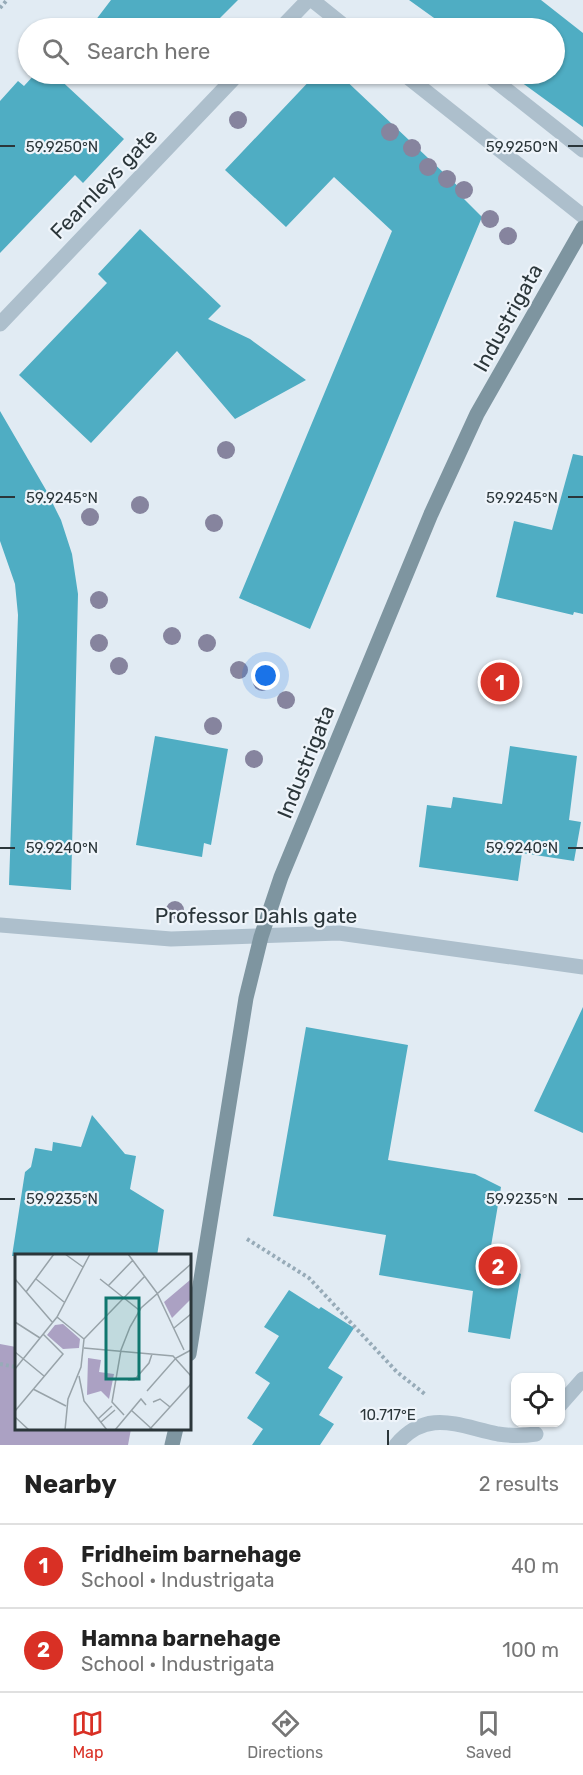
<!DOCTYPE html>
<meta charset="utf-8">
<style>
:root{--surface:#fff;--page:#f2f2f2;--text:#222;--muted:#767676;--line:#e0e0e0;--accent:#d93025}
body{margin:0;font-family:Rubik,sans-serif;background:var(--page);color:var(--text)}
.controls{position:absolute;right:18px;bottom:18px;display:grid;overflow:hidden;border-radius:12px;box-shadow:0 2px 4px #0004}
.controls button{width:54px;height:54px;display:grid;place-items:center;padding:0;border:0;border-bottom:2px solid var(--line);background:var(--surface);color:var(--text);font:30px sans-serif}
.you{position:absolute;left:266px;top:676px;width:21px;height:21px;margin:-15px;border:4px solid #fff;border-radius:50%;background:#1a73e8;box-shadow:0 0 0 9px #1a73e833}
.badge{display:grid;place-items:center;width:39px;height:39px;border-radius:50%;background:var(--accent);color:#fff;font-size:20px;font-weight:700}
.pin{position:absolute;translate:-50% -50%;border:3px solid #fff;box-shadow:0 2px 6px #0006}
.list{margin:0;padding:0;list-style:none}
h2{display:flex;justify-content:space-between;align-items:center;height:78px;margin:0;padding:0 24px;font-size:26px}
h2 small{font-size:20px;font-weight:400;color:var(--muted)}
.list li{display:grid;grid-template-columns:39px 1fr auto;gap:18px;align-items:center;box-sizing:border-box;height:84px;padding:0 24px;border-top:2px solid var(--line)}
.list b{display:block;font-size:22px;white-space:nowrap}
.list p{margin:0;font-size:20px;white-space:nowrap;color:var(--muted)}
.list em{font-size:20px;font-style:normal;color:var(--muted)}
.icon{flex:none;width:33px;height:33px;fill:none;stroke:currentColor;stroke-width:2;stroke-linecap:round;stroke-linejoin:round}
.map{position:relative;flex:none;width:583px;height:1445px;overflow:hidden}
.search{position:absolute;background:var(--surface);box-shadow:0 2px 4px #0004;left:18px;right:18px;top:18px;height:66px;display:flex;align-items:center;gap:15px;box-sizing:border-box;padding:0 21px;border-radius:33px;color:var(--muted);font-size:22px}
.sheet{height:246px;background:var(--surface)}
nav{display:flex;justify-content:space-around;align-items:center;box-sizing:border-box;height:84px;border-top:2px solid var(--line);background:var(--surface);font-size:16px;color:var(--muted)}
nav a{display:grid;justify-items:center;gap:3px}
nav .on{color:var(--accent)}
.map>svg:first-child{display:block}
</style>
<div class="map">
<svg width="583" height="1445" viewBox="0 0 583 1445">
<rect width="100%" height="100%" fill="#e1ebf3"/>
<path fill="#aba1c3" d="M0,1344L16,1347V1428L131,1429L128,1445H0Z"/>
<path fill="#4fadc3" d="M111,0H238L210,28H103L95,21Z
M409,0H541L583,33V127L510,74H555V28H448Z
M35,74H54L124,139L83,183L75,175L0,253V101L18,81L24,86Z
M316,74H339L463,191L460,195L482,217L310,629L239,598L392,231L334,177L286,227L225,170Z
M140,229L221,306L208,319L250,339L306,380L235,419L177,351L91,443L19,375L107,283L98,274Z
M0,411L46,490L61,520L72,554L78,594L71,890L9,885L18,615L15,584L0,541Z
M573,454L583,456V614L574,612L573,615L496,597L514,521L552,530Z
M155,736L228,749L211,845L204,843L202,857L136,845Z
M510,746L577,756L569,820L581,822L574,861L522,853L518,881L419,867L427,805L451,808L453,797L502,804Z
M583,1007V1133L534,1111Z
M306,1027L408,1045L388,1160L475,1174L501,1187L489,1258L521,1274L510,1339L468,1332L473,1291L379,1275L386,1235L273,1216Z
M92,1115L125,1154L136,1156L130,1189L164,1210L157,1256H12L25,1172L31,1167L35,1148L52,1151L53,1142L81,1147Z
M289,1290L319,1309L321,1307L354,1328L328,1368L343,1377L319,1415L334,1424L320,1445H252L263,1429L247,1418L270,1383L255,1373L279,1336L264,1327Z"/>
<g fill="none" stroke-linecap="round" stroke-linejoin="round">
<path stroke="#97abb8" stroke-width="4" stroke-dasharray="3 3" stroke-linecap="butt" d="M0,8L7,0
M247,1239L309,1278L397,1372L426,1395
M0,1364L16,1367"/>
<path stroke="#adbfcc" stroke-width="15" d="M488,75L583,150
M560,1405L583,1379
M396,1445C427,1408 458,1426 498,1434C511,1436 523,1436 536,1434"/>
<path stroke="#adbfcc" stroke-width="15" d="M312,0L347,28
M281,28L308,0
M404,74L583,216
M0,324L238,74
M0,925L171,939L339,933L583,967"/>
<path stroke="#7e95a0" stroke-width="15" d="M189,1354L246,998L261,937L281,877L431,514L477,414L583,228
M172,1445L176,1428"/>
</g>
<g fill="#86849e">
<circle cx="238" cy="120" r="9"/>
<circle cx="390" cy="132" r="9"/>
<circle cx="412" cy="148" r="9"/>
<circle cx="428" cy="167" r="9"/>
<circle cx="447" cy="179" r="9"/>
<circle cx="464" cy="190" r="9"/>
<circle cx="490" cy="219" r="9"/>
<circle cx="508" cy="236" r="9"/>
<circle cx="226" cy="450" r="9"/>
<circle cx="140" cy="505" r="9"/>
<circle cx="90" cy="517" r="9"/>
<circle cx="214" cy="523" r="9"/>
<circle cx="99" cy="600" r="9"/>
<circle cx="172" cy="636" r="9"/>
<circle cx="99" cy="643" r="9"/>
<circle cx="207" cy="643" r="9"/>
<circle cx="119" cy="666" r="9"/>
<circle cx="239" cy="670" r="9"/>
<circle cx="262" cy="682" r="9"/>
<circle cx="286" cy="700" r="9"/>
<circle cx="213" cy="726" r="9"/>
<circle cx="254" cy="759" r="9"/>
<circle cx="175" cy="910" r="9"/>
</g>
<path fill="none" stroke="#2b363a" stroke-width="2" d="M0,146H15M568,146H583M0,497H15M568,497H583M0,848H15M568,848H583M0,1199H15M568,1199H583M388,1430V1445"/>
<g text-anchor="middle" stroke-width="4.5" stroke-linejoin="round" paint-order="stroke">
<g font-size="21" fill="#2b363a" stroke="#eef4fa">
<text transform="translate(104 184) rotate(-46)" y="7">Fearnleys gate</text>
<text transform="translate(508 318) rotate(-61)" y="7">Industrigata</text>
<text transform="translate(306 762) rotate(-68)" y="7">Industrigata</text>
<text x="256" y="923">Professor Dahls gate</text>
</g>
</g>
<g transform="translate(15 1254)">
<rect width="176" height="176" fill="#e1ebf3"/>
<path d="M175,26V46L157,64L149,48ZM48,70L65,85L64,94L48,95L32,81L40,71ZM73,104L86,106L84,118L99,120L94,145L86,137L72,141Z" fill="#aba1c3"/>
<path fill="none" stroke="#98a3a9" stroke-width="1.5" d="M50,0L68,13M113,0L142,39L169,96M0,25L38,69M21,25L49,48M85,25L124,56M93,32L118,6M11,38L39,0M42,63L69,85L66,113L53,145L50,176M0,68L25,84M159,74L176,60M69,85L130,22M69,94L158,102L176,122M0,98L29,122M0,115L42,63L75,0M64,122L69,147L92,176M121,124L113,126H119L121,124L134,109L137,100M18,135L51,152M132,137L161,104L176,96M138,148L145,145L155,153M116,156L138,176M0,157L48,100L28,80M109,161L97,148L106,96L115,73L126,54L176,10M0,163L14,176M83,165L97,152M86,168L100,156M100,176L126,145L131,151M134,176L176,130"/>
<path fill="#0f766e" fill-opacity="0.15" stroke="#0f766e" stroke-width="3" d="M91,44H124V125H91Z"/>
<rect width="176" height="176" fill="none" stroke="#2b363a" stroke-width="3"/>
</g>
<g font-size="15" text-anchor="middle" fill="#2b363a" stroke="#eef4fa" stroke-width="4.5" stroke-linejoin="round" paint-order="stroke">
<text x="62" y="152">59.9250°N</text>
<text x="522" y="152">59.9250°N</text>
<text x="62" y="503">59.9245°N</text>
<text x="522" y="503">59.9245°N</text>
<text x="62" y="853">59.9240°N</text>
<text x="522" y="853">59.9240°N</text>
<text x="62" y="1204">59.9235°N</text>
<text x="522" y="1204">59.9235°N</text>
<text x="388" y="1420">10.717°E</text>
</g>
</svg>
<div class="controls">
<button><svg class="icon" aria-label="locate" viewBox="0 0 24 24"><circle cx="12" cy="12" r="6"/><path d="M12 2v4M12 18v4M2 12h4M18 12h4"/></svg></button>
</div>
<div class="you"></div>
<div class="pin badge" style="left:500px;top:682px">1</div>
<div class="pin badge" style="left:498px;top:1266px">2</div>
<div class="search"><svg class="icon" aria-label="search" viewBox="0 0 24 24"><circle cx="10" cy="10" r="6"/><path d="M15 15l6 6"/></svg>Search here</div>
</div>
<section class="sheet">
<h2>Nearby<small>2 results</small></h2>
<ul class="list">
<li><span class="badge">1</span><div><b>Fridheim barnehage</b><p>School · Industrigata</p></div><em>40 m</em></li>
<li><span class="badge">2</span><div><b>Hamna barnehage</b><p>School · Industrigata</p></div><em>100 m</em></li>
</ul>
</section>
<nav>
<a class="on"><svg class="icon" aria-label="map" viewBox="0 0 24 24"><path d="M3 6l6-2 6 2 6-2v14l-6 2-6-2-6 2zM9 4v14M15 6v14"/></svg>Map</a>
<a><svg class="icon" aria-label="directions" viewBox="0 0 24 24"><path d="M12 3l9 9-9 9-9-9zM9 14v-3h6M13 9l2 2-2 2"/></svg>Directions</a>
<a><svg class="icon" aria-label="saved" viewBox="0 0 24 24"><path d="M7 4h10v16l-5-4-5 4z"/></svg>Saved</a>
</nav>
